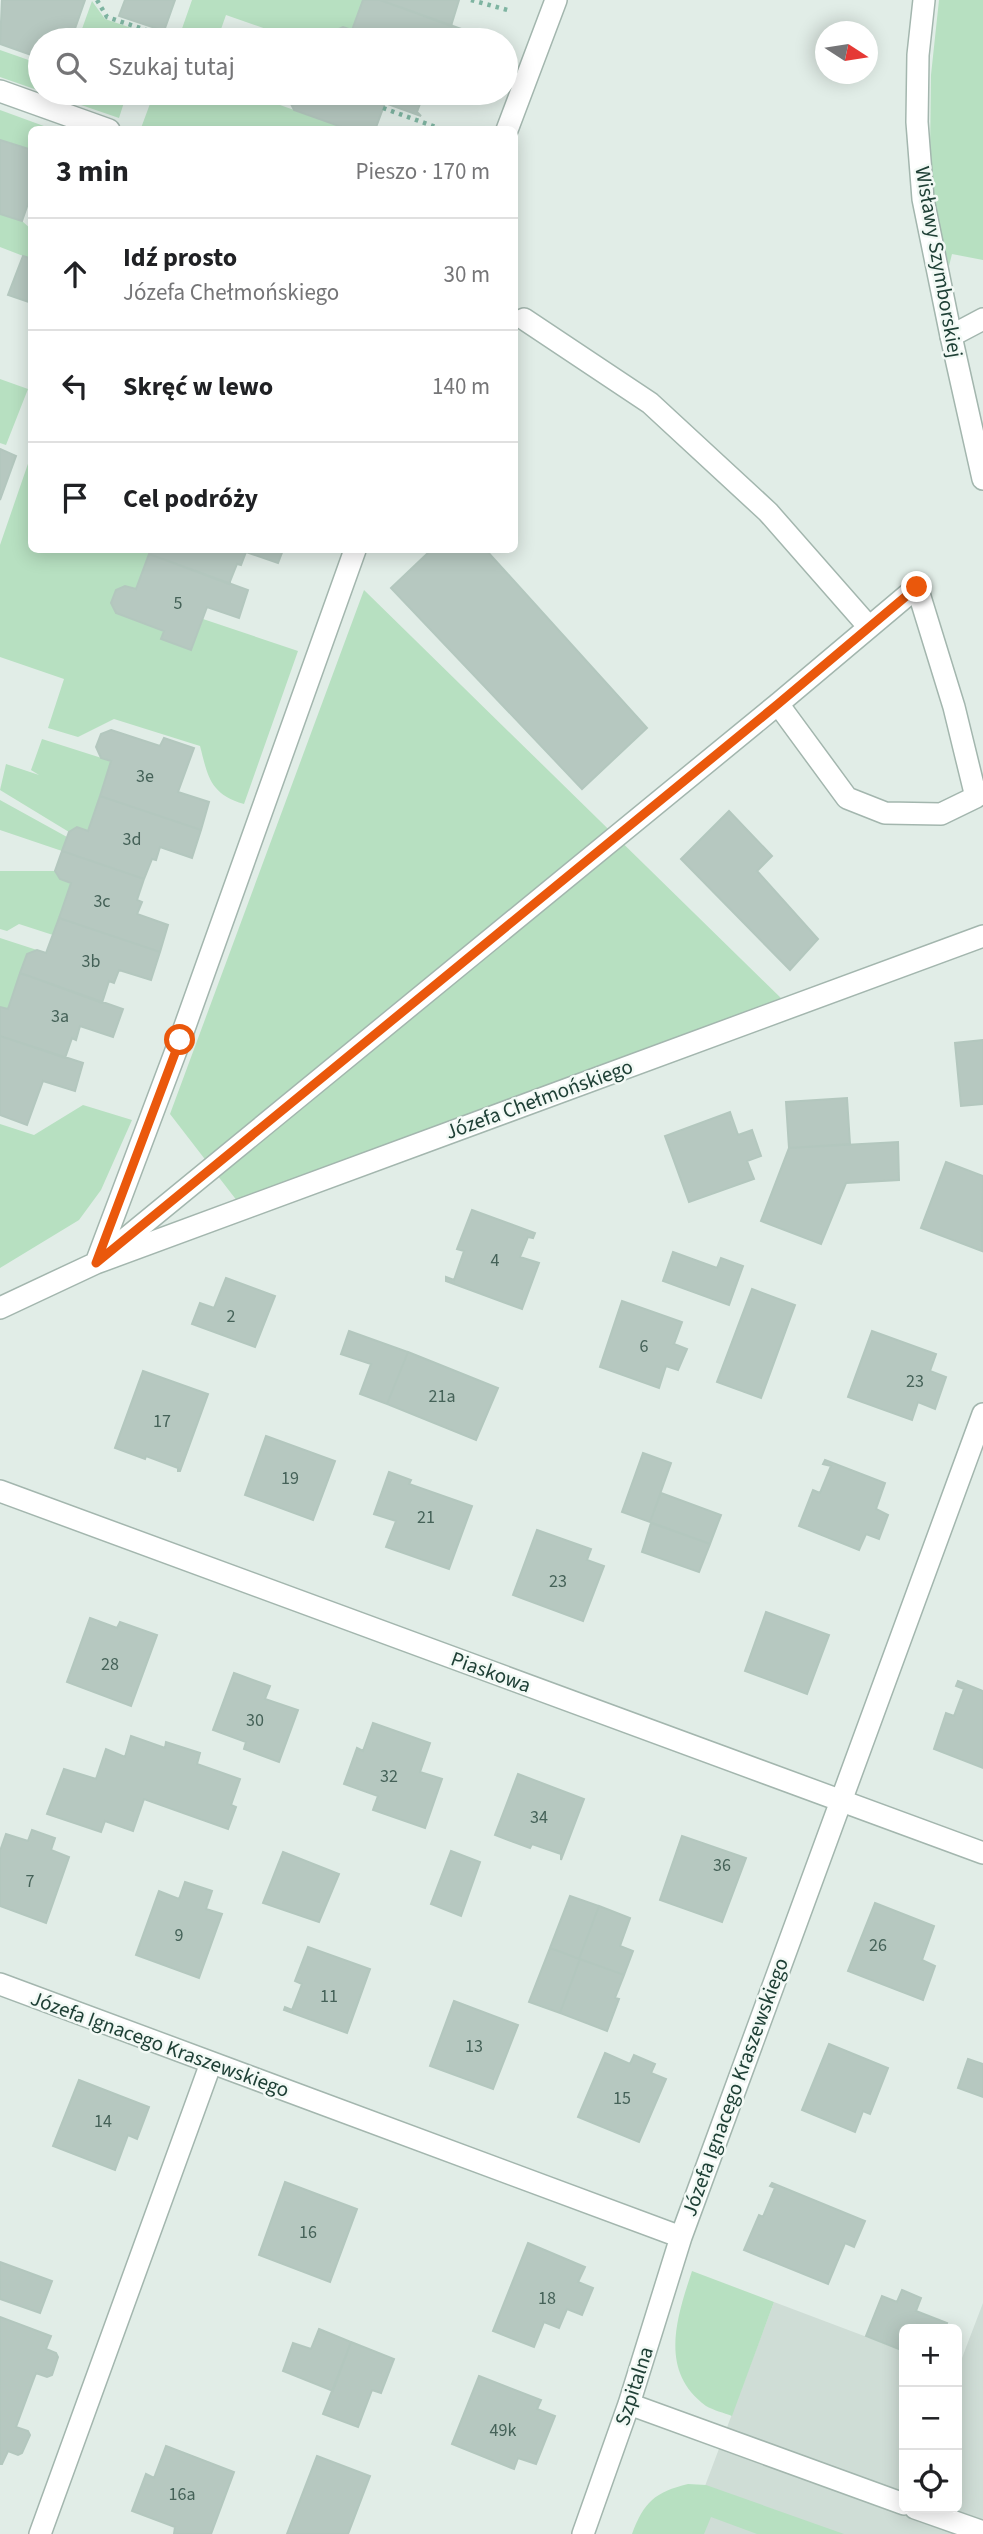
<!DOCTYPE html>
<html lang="pl">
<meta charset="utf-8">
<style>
:root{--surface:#fff;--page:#f6f6f6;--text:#202124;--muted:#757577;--line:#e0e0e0}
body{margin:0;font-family:"Source Sans 3",sans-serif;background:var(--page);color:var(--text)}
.controls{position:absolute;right:21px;bottom:21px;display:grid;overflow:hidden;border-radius:10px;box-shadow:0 4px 18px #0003}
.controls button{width:63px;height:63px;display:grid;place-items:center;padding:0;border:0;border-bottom:2px solid var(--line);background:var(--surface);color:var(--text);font:35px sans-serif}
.compass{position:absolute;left:815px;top:21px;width:63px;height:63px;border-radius:50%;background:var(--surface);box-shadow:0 4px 18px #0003;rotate:102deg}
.stop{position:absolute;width:21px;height:21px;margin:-16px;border:5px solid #ea580c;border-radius:50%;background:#fff}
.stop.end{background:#ea580c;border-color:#fff;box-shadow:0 2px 7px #0008}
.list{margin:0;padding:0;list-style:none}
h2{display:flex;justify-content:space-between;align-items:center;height:91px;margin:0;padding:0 28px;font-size:30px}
h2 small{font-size:23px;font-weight:400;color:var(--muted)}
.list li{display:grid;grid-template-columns:46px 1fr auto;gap:21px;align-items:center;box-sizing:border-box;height:112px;padding:0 28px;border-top:2px solid var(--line)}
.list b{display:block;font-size:26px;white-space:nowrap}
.list p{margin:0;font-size:23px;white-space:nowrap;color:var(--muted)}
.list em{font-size:23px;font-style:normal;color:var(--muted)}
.icon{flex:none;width:38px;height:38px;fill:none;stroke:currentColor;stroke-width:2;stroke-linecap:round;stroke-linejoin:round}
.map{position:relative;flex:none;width:983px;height:2534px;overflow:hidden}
.search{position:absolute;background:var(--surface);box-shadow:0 4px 18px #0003;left:28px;top:28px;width:490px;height:77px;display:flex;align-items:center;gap:18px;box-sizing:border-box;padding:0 24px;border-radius:38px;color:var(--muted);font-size:26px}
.panel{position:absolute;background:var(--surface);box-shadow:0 4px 18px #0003;left:28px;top:126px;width:490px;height:427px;border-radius:10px}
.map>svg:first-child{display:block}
</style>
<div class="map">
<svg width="983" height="2534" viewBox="0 0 983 2534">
<rect width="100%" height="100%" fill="#e1ede7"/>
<path fill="#cfddd6" d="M774,2302L904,2351V2508H957V2371L983,2303V2534H687Z"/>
<path fill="#b7e0c1" d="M192,0H363L352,30L342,27L332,32L329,40H298L226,15L220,32L246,40H178Z
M939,0H983V260L952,254L949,266L934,207L930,154L931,75Z
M92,1L105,19L167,40H78Z
M0,50L40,64V91L0,77Z
M46,93H127L119,118Z
M154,93H274L280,105L342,127L341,130H146L141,128Z
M0,110L52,129L32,130L31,150L0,140Z
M0,214L22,221L31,229V259L0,247Z
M0,379L28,389L6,445L0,443Z
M31,455L32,550H150L136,589L125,586L116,590L111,603L116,613L164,631L161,639L191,650L203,619L298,651L244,804C210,794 208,777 200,746L114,719L78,737L48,728L64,679L0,657V545Z
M364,590L785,1002L241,1206L170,1114Z
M42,739L111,761L88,831L77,828L69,832L0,790L6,764L39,775L31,770Z
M0,800L67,837L62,851L0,830Z
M0,871H55L60,879L71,883L53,935L19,924L7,931L0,929Z
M0,938L37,950L27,954L8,1009L0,1007Z
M83,1105L132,1120L101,1190L79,1220L0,1268V1124L34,1135Z
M692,2271L774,2302L732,2416C724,2413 713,2410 706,2406C658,2371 677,2317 692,2271Z
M688,2484L706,2485L844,2534H757L711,2517L704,2534H632C644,2502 655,2492 688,2484Z"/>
<path fill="#b6c8c0" stroke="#b3c7be" stroke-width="2" d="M2,0H85L71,40H40V58L0,44Z
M125,0H175L164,31L119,16Z
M363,0H380L470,32L469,34L464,33L462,40H329L332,32L343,27L352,30Z
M380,0H459L451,26Z
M292,93H424L417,112L421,116L385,103L375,130H341L342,127L294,110L289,100Z
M0,140L32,150V192L22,221L0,214Z
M23,256L32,259V303L8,295Z
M0,449L16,456L0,500Z
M150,550H283L278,563L246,552L241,565L237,564L229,584L149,554Z
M431,550H486L647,728L582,789L391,588Z
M149,554L248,590L239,618L207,607L191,650L161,639L164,631L116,613L111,603L116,590L125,586L136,589Z
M111,730L160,746L164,738L194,748L178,792L209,802L201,830L100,796L111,761L101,758L96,747L101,734Z
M100,796L201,830L192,858L160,847L156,860L152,859L144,879L62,851L69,832L77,827L88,831Z
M729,811L772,856L757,871L818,939L790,970L681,859Z
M62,851L144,879L137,900L142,902L137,914L168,925L160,952L59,918L71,883L60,879L55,871Z
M59,918L160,952L151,980L119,970L114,983L109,981L102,1003L20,973L27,954L37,950L46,953Z
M20,973L123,1009L113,1037L80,1026L76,1040L72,1038L65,1058L0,1036V1007L8,1009Z
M0,1036L83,1063L75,1091L43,1081L27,1125L0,1115Z
M983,1040V1104L961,1106L955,1043Z
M847,1098L850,1144L789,1148L786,1102Z
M730,1112L738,1135L752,1130L761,1156L747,1161L754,1179L689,1202L665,1136Z
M898,1142L899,1180L846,1183L821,1244L761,1221L789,1148Z
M946,1162L983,1176L982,1251L921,1228Z
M472,1210L535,1233L533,1238L528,1237L520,1257L539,1263L522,1309L446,1281V1277L454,1280L464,1251L457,1249Z
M673,1252L717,1268L721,1258L743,1266L729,1305L663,1281Z
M226,1278L275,1296L255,1347L192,1324L200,1303L214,1308Z
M752,1289L795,1305L761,1398L717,1382Z
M622,1301L682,1322L674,1344L687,1349L678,1370L666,1366L659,1388L600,1367Z
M349,1331L408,1352L387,1404L360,1394L371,1364L341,1354Z
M872,1331L936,1354L930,1371L946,1377L935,1409L918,1402L912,1420L848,1397Z
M408,1352L498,1388L476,1440L387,1404Z
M143,1371L208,1394L180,1471H178V1468L146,1456L145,1459L115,1448Z
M266,1436L335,1461L313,1520L245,1495Z
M643,1453L671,1463L650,1522L622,1512Z
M825,1460L885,1483L876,1509L888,1515L879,1539L866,1534L859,1550L799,1526L813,1490L820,1493L831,1466L823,1464Z
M389,1472L411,1480L409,1484L472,1506L449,1569L386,1547L396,1521L374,1514Z
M661,1493L721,1515L710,1544L650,1522Z
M651,1523L710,1544L699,1572L642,1552Z
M537,1530L591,1549L587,1560L604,1566L583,1621L513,1595Z
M766,1612L829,1635L807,1694L745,1671Z
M90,1618L117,1628L120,1622L157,1635L131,1706L67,1682Z
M234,1673L270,1686L265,1699L298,1710L279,1762L244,1749L246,1742L213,1730Z
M958,1681L983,1691V1768L934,1749L946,1713L954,1716L964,1689L956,1686Z
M373,1723L430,1743L420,1772L442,1779L425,1828L373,1810L378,1796L344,1784L357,1748L363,1751Z
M131,1736L165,1748L166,1742L200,1753L197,1764L240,1779L231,1805L236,1807L228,1829L144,1799L133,1831L105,1821L101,1832L47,1814L64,1769L96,1779L106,1749L125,1757Z
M518,1774L584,1799L561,1860V1854L532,1844L530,1848L495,1835Z
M32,1830L55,1838L51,1850L69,1857L46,1923L0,1906V1851L6,1834L28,1841Z
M682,1836L746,1858L722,1922L660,1900Z
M451,1851L480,1862L461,1916L431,1904Z
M283,1852L339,1874L319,1922L263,1903Z
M185,1882L212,1891L206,1909L222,1914L199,1978L136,1955L159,1891L179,1899Z
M570,1896L599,1906L579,1959L550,1948Z
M875,1903L934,1926L922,1960L935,1966L923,2000L848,1971Z
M599,1906L630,1918L620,1946L633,1951L624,1975L579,1959Z
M308,1947L370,1969L347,2033L284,2010L285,2007L292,2010L302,1984L295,1981Z
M550,1948L580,1959L560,2013L529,2002Z
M580,1959L624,1975L615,1998L619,1999L607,2031L560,2013Z
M454,2001L518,2025L493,2089L430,2066Z
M829,2044L888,2068L870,2114L863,2111L855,2132L802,2110Z
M605,2053L630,2064L634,2055L655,2064L651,2073L666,2079L639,2142L578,2117Z
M968,2059L983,2064V2097L958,2088Z
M79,2080L149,2107L137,2139L128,2135L115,2170L53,2146Z
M285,2182L357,2209L330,2282L259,2255Z
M772,2183L865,2221L854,2247L845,2243L828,2284L744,2250L759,2215L763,2217L775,2188L770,2186Z
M528,2243L585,2267L578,2282L593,2288L582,2315L567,2309L559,2328L544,2322L534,2347L493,2331Z
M0,2262L52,2281L40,2313L0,2299Z
M902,2290L921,2298L916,2311L947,2323L944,2329H904V2351L866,2336L882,2296L897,2302Z
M0,2317L51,2336L46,2349L56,2353L58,2357L52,2375L47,2377L36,2373L16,2427L28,2431L30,2435L22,2453L18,2455L8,2451L2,2464H0Z
M319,2329L351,2342L333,2391L283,2371L293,2343L311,2349Z
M351,2342L394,2359L381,2393L372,2390L358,2427L323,2414Z
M479,2376L541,2400L537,2409L555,2416L536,2464L518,2458L514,2469L452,2444Z
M166,2446L234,2472L211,2534H174L175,2527L132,2511L146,2474L154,2478Z
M317,2456L370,2476L348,2534H287Z"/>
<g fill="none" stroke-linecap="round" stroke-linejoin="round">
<defs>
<path id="lane" d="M524,319L650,403L768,512L869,627
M951,336L983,319
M97,1262L778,704L917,587L954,707L976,797L941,814L885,813L847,798L778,704
M40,2534L211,2063"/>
<path id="street" d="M924,0L918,55L917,122L923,199L951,336L983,479
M0,91L109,130
M507,130L556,0
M96,1263L180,1040L355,550
M0,1308L96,1263L983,936
M0,1491L983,1853
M0,1984L681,2237
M629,2404L904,2504
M915,2508L983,2532
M583,2534L629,2404L681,2237L983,1414"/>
</defs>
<use href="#lane" stroke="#a3b6ae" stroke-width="24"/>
<use href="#street" stroke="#a3b6ae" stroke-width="24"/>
<path stroke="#7eb4a1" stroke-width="4.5" stroke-dasharray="3.5 5" stroke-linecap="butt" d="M97,0L107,17L161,35
M471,0L511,11
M383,108L444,130"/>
<use href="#lane" stroke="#fff" stroke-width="21"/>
<use href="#street" stroke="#fff" stroke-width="21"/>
</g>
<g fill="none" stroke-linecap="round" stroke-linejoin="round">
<path stroke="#ea580c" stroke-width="9" d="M180,1040L96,1263L778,704L917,587"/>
</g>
<g text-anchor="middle" stroke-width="5" stroke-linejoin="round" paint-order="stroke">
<g font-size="18" fill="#456258">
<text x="178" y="609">5</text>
<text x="145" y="782">3e</text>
<text x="132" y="845">3d</text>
<text x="102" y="907">3c</text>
<text x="91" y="967">3b</text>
<text x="60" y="1022">3a</text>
<text x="495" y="1266">4</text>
<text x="231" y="1322">2</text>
<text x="644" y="1352">6</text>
<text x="915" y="1387">23</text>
<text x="442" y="1402">21a</text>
<text x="162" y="1427">17</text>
<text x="290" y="1484">19</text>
<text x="426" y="1523">21</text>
<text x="558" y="1587">23</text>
<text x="110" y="1670">28</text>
<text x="255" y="1726">30</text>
<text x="389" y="1782">32</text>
<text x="539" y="1823">34</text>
<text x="722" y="1871">36</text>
<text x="30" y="1887">7</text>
<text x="179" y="1941">9</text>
<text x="878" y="1951">26</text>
<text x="329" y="2002">11</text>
<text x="474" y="2052">13</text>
<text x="622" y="2104">15</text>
<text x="103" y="2127">14</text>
<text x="308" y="2238">16</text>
<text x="547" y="2304">18</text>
<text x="503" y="2436">49k</text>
<text x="182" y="2500">16a</text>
</g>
<g font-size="21" fill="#1f4036" stroke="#f2f9f5">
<text transform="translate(939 262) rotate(80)" y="7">Wisławy Szymborskiej</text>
<text transform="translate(539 1099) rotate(-20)" y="7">Józefa Chełmońskiego</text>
<text transform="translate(491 1672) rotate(20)" y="7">Piaskowa</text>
<text transform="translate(160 2044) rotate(20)" y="7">Józefa Ignacego Kraszewskiego</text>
<text transform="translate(735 2087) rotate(-70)" y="7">Józefa Ignacego Kraszewskiego</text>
<text transform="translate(634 2386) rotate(-72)" y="7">Szpitalna</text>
</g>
</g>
</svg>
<div class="controls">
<button>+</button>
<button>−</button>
<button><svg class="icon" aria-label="locate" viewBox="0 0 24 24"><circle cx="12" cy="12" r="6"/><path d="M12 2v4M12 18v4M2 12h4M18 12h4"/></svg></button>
</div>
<svg class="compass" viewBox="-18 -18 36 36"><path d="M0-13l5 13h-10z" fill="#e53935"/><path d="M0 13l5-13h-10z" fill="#757577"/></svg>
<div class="stop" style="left:180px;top:1040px"></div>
<div class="stop end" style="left:917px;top:587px"></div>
<div class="search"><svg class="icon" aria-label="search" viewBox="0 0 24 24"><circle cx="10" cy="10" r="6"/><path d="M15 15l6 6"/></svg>Szukaj tutaj</div>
<section class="panel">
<h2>3 min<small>Pieszo · 170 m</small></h2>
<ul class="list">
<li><svg class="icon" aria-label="ahead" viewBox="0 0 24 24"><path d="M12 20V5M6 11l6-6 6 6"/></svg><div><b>Idź prosto</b><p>Józefa Chełmońskiego</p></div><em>30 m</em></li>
<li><svg class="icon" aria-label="left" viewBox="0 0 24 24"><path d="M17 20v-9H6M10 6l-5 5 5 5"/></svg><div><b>Skręć w lewo</b></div><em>140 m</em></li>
<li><svg class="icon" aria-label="arrive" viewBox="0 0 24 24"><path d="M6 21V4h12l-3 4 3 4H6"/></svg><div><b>Cel podróży</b></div></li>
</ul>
</section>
</div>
